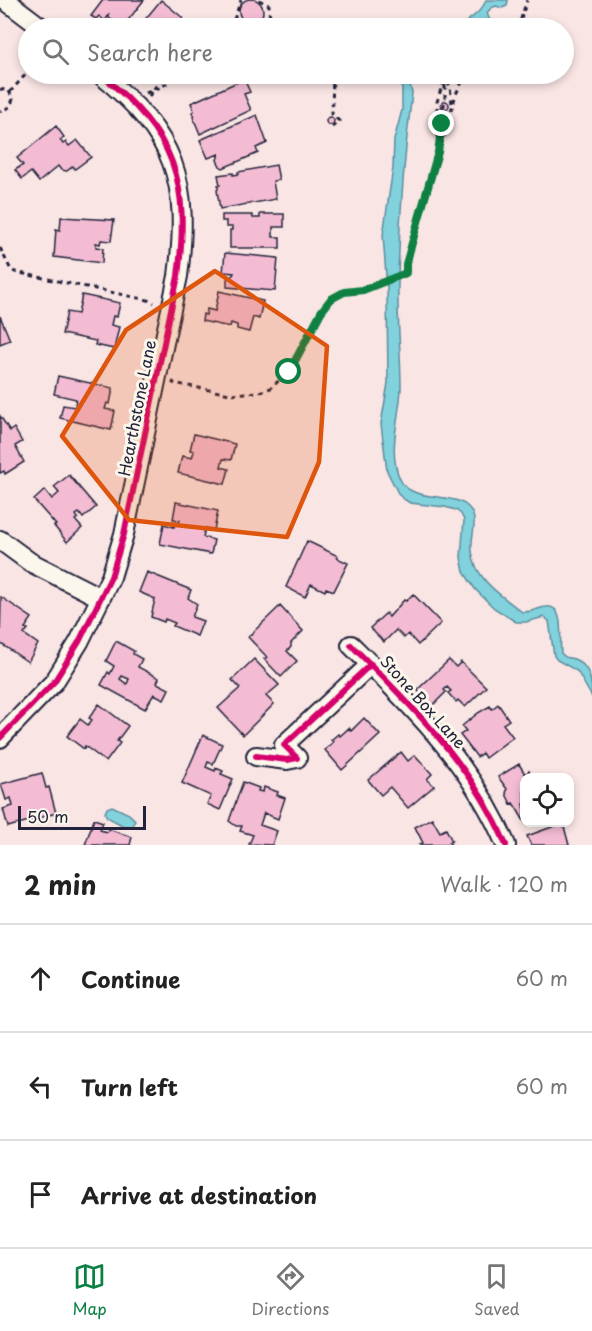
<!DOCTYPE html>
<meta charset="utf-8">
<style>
:root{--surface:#fff;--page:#f2f2f2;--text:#222;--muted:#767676;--line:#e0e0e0;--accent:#0b8043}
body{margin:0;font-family:"Playpen Sans",sans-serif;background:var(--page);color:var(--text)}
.controls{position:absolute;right:18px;bottom:18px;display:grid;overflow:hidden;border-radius:12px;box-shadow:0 3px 9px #0003}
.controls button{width:54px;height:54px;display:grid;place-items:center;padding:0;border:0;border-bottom:2px solid var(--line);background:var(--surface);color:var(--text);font:30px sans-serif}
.scale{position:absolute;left:18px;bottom:15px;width:128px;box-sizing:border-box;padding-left:6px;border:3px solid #22223b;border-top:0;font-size:16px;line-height:21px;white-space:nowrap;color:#22223b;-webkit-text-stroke:4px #fbf7ec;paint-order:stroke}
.stop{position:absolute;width:18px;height:18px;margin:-14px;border:4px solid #0b8043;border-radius:50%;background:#fff}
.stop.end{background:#0b8043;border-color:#fff;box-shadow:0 2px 6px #0008}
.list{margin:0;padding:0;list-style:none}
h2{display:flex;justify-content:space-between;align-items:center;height:78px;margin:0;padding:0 24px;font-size:26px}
h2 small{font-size:20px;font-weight:400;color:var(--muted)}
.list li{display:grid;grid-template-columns:39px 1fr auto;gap:18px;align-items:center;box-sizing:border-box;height:108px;padding:0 24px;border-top:2px solid var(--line)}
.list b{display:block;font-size:22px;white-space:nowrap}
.list em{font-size:20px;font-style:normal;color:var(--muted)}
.icon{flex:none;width:33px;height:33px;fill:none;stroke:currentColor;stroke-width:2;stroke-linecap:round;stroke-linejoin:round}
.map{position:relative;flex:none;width:592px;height:845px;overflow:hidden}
.search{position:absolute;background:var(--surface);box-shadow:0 3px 9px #0003;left:18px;right:18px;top:18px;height:66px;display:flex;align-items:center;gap:15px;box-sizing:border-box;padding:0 21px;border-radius:33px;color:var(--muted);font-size:22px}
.sheet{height:402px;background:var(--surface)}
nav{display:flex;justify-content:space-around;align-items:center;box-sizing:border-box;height:84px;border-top:2px solid var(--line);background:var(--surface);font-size:16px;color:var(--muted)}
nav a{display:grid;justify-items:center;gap:3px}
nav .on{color:var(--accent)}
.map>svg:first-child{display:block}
</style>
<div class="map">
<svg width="592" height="845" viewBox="0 0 592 845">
<rect width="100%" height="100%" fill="#f9e5e4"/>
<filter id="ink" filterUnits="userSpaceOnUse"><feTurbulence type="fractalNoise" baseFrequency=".0167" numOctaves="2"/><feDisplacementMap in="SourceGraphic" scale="12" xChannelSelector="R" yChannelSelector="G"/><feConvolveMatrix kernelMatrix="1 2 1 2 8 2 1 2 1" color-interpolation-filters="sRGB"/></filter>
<g filter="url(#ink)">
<path fill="#82d2de" stroke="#5c8c9d" stroke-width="1.5" d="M486,0H508L507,6L502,8L496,6L491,8L487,13L490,21L483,26L459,28C469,18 481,14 486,0Z
M392,74H403L409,80L412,93C404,157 399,219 398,284C397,319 401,354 401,388C400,417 387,451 400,479C412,507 464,487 473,515C477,525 470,539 472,551C475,580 501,595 522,612C532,613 537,608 546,607C566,604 559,641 561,653C565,658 567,657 574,659C590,665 592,682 592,697L577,671L557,660L554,656L549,621L544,617L526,622H516L494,608L475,589L464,572L461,557L464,520L461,514L456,510L445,507L410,503L405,500L399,495L387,471L381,424L388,383L387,289L383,235L393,168L394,140L402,110V88Z
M112,806L129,814L135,820L132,826H124L107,817L105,813L107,808Z"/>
<path fill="#f3bcd3" stroke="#22223b" stroke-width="1.5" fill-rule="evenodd" d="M239 11a12 12 0 1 1 24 0a12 12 0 1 1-24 0Z
M103,0H144L122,28L109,18V15L105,21L99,16L96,19L91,16Z
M161,0L183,18L174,28H138Z
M244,79L250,92L244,94L251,110L200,134L193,117L194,116L192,112L194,111L191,103Z
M441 105a4 4 0 1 1 8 0a4 4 0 1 1-8 0Z
M257,115L267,143L256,148L258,153L223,168L220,166L217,160L219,154L208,158L200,140Z
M326 121a4 4 0 1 1 8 0a4 4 0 1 1-8 0Z
M56,126L64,137L60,140L63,144L66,142L69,146L77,140L91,157L75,169L73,166L67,171L61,170L58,166L39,182L31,172L22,179L15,170L23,165L17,158Z
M276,165L279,180L273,181L276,199L220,209L217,190L218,189V185H220L218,175L233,173V175L239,174L238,172Z
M260,214H284V227H273V237H280V248H230V230H232V227H226V221H222V215H252L253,218H260Z
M61,217L114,220L111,241L101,240L100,244L96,243V247L103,248L102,263L54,257L56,229L60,230Z
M225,253L278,258L275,291L227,287V279L233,275L234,273L223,272Z
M219,291L263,301L259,319L253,317L249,332L237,329V325L231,323L230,327L202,321L203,314L206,315L207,309L215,311Z
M82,295L120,303L117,317L113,316L111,325L119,327L114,349L95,345L96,341L62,334L67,312L78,314Z
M0,316L10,340L0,344Z
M58,376L113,388L110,404L107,403L105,409L115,411L111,430L60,418L63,405L75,407L76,399L54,394Z
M0,416L10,431L14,428L22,442L15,446L24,462L5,474L4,471L0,473Z
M194,434L235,444L231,460L223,459L221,467L229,469L225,484L178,473L182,456L192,458L194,451L190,450Z
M69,475L96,507L83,518L79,513L76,515L78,518L75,520L82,528L67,542L54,526L56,525L34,500L45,490L52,499L59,493L54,487Z
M176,502L218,511L214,530L205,528L203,537L214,540L211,554L160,544L164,524L174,527L175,522L179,523L180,520L173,519Z
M307,541L338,556L337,558L348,563L334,591L326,588L325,591L311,584L305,597L286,587Z
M147,572L191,590L188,598L197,604L192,617L203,621L197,636L173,626L175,623L165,619L164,622L151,617L155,599L139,592Z
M413,594L441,623L418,645L408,634L404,638L396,630L384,642L370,628L386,613L389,617L404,600L406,601Z
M1,597L32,618L25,628L28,629L24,634L38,644L28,662L0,643Z
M280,606L303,631L291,643V647L287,651L297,661L281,677L264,659L267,657L248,637Z
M116,641L134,651L133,654L142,659L138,667L159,678L157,683L169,689L164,699L154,694L145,709L101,685L108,672L110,674L114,666L106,661ZM122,676L129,679L127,684L120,679Z
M254,659L279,685L266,696L274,704L243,735L218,708L240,688L232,680Z
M449,660L456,667L461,662L486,687L465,707L458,700L456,702L448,693L451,691L447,687L444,690L446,692L432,706L417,690Z
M99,704L128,726L117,741L120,743L106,762L85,746L84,749L67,736L80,719L88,725L92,720L89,718Z
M498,704L509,720L503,724L513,737L485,758L482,753L477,757L460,735L466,731L462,726L478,713L490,706L492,709Z
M364,718L380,735L342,770L325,750L333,742L331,740L338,734L340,736L349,728L351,731Z
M203,735L222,744L213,764L208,762L206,767L215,771L216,768L223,771L221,774L233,779L220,810L207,804L211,796L182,783Z
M401,752L408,761L415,755L432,774L427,779L434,786L408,808L390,787L381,795L368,780Z
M519,764L525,774L529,771L532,778H524V821L517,809L513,803L511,804L506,794L507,789L498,777Z
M42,773L46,788L49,787L56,813L8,827L3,809L13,806L11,798L6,800L1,784Z
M243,782L259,788L258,791L263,792L264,787L278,792L277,795L285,798L278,819L264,813L260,825L277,831L272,845L249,844L253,835L240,831L242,826H236L229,821Z
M432,818L440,832L446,829L452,841L449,842L451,845H419L423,843L415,827Z
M94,819L103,822L100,830L107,832L108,829L132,837L130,845H85Z
M563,823L569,845H531L527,836Z"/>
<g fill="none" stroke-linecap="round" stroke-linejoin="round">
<defs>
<path id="minor" d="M5,0L42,28
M0,540L30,562L101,598
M351,645C412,706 472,764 506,845
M0,738L54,682L79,642L111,577L124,534L178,276C190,181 176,135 100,74
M256,756L287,760L297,758L284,745L371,664"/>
</defs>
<use href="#minor" stroke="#22223b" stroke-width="22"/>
<path stroke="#22223b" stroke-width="3" stroke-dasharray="4.5 4.5" stroke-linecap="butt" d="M259,0L269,5L270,28
M213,28L230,21L254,28
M231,28L241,0
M518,28L527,0
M442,74L450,86L452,104
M445,76V96L438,152L437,102Z
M0,89L9,91L13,99L10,107L0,111
M10,92L28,72
M146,93L153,90L165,74
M149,96C156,86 169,86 177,74
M332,127L339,121L332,114L333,74
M0,248L11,270L15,272L148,300L154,303
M174,381L173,383L230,394L259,392L271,388L291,369L321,312L331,299L344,292L363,290L406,273L407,264L456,94L466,74"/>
<use href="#minor" stroke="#fbf7ec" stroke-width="18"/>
<defs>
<path id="cycleway" d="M351,645C412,706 472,764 506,845
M0,738L54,682L79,642L111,577L124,534L178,276C190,181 176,135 100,74
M256,756L287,760L297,758L284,745L371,664"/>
</defs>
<use href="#cycleway" stroke="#fbf7ec" stroke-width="10"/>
<use href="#cycleway" stroke="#d6006c" stroke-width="6"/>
</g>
</g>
<g fill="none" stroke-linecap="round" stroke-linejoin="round" filter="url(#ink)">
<path stroke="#0b8043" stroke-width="8" d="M289,372L321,312L331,299L344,292L363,290L406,273V264L438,152L442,124"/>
</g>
<path fill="#de560e" fill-opacity="0.2" stroke="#de560e" stroke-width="4.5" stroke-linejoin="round" d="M215,271L327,346L319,462L287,537L129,520L62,436L126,330Z"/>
<g text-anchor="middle" stroke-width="6" stroke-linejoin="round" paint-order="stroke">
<g font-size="16" fill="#22223b" stroke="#fbf7ec">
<text transform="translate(137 408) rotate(-79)" y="6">Hearthstone Lane</text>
<text transform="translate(423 702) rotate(48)" y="6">Stone Box Lane</text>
</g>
</g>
</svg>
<div class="controls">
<button><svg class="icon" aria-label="locate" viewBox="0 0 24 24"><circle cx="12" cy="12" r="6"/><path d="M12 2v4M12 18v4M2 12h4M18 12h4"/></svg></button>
</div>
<div class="scale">50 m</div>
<div class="stop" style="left:289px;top:372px"></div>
<div class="stop end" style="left:442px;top:124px"></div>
<div class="search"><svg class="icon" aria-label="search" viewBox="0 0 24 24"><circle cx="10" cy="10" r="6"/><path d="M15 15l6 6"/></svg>Search here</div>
</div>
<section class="sheet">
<h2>2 min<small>Walk · 120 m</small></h2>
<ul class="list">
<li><svg class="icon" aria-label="ahead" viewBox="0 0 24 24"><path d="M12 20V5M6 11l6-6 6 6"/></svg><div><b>Continue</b></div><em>60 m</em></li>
<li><svg class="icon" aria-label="left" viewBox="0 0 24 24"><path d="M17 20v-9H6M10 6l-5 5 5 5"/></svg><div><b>Turn left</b></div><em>60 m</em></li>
<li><svg class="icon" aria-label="arrive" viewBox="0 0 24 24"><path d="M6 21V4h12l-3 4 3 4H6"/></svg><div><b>Arrive at destination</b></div></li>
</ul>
</section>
<nav>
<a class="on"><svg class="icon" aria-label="map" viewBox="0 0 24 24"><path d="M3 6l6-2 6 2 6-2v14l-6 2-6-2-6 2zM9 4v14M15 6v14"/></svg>Map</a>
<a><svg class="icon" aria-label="directions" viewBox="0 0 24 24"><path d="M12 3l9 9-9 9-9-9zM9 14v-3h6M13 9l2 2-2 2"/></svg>Directions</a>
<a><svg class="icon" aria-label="saved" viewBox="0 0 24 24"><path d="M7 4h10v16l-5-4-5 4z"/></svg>Saved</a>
</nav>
